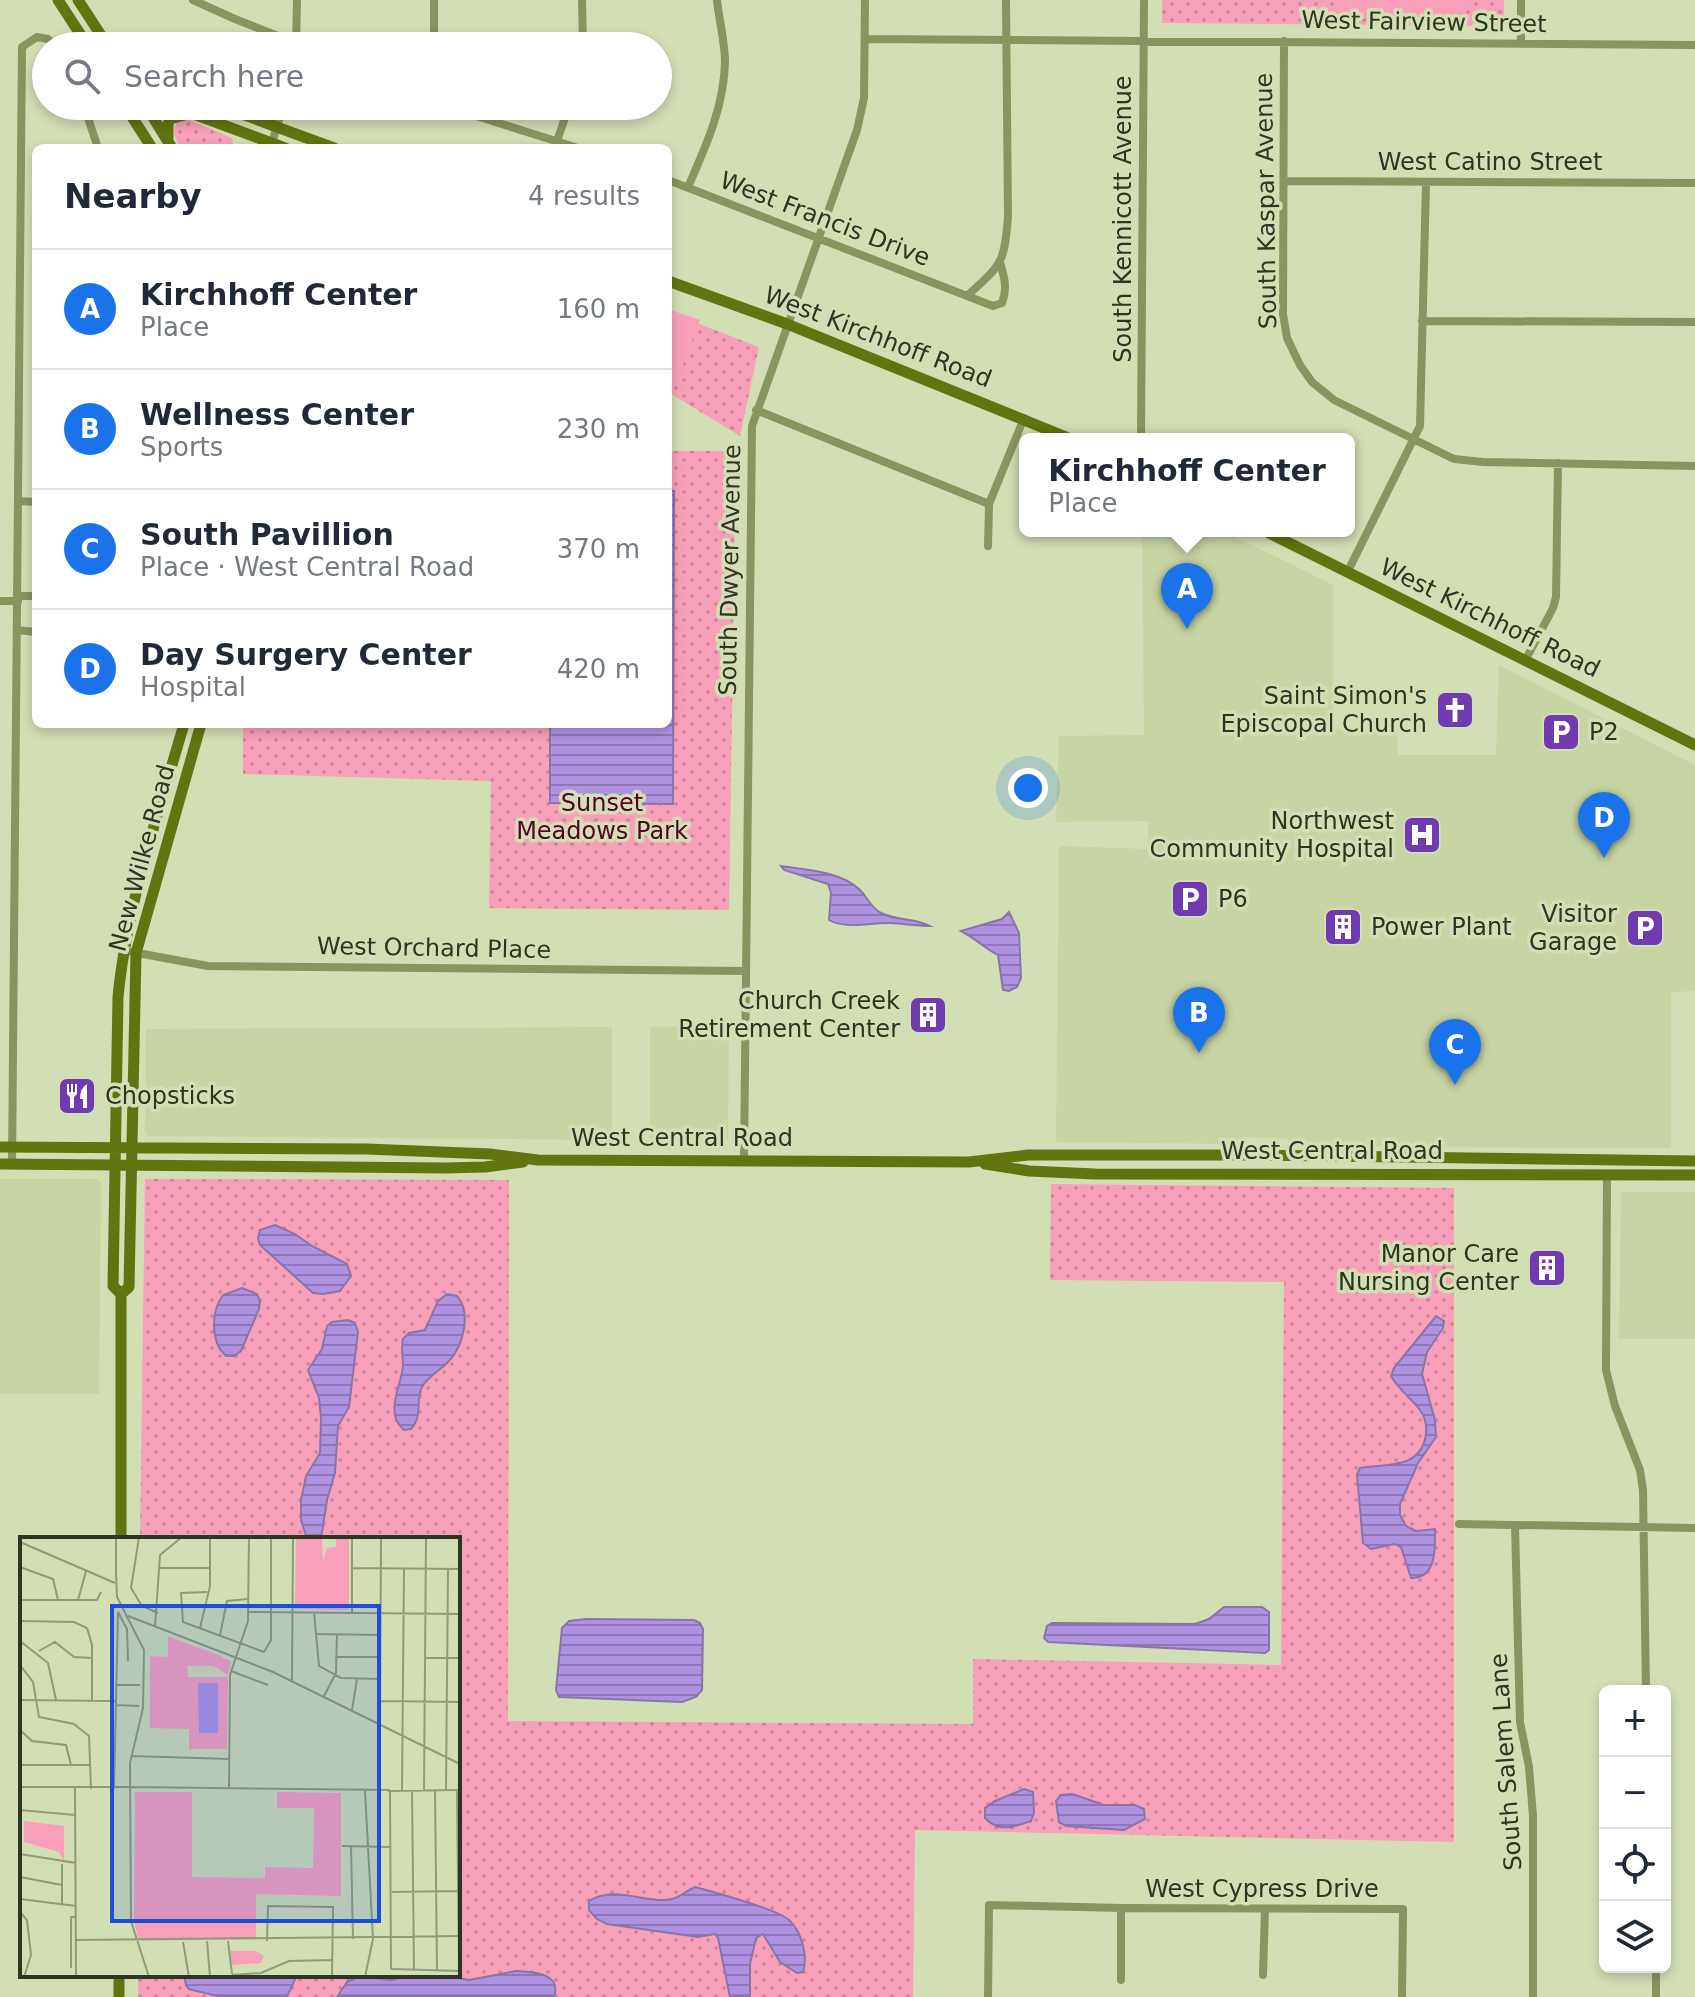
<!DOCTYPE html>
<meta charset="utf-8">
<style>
:root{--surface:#fff;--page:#f2f2f3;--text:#1f2937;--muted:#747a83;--line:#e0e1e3;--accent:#1a73e8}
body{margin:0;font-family:"DejaVu Sans",sans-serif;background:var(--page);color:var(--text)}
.controls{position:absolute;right:24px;bottom:24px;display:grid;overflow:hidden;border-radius:12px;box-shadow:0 4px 12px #0003}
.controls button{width:72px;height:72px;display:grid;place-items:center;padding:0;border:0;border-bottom:2px solid var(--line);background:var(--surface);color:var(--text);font:40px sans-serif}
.you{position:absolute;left:1028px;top:788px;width:28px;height:28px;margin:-20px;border:6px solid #fff;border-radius:50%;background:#1a73e8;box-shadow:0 0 0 12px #1a73e833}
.badge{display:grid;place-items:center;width:52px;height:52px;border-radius:50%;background:var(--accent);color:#fff;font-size:26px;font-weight:700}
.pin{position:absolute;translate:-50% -66px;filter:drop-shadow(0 2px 4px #0008)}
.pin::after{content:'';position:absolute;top:42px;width:28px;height:24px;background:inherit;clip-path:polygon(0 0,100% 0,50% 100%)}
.popup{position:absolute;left:1019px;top:433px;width:336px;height:104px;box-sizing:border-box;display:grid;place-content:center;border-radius:12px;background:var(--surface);filter:drop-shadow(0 2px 6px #0005);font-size:26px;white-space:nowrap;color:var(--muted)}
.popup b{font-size:30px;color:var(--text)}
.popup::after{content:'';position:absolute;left:50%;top:100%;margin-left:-16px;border:16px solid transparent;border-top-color:var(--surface)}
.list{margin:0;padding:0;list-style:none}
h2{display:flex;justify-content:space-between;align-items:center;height:104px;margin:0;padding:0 32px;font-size:34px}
h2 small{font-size:26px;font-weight:400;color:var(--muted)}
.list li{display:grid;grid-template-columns:52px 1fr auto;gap:24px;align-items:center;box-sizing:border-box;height:120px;padding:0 32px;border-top:2px solid var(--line)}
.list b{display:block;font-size:30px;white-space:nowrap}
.list p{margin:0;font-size:26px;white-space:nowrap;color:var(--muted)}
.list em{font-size:26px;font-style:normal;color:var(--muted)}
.icon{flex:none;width:44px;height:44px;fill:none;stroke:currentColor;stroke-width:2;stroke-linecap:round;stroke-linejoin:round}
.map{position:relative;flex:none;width:1695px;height:1997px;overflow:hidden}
.search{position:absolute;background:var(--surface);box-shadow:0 4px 12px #0003;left:32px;top:32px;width:640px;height:88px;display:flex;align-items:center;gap:20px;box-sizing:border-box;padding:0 28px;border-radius:44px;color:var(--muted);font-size:30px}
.panel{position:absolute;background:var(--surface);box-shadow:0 4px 12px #0003;left:32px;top:144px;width:640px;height:584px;border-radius:12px}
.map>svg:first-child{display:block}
</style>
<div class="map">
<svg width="1695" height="1997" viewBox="0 0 1695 1997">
<defs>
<pattern id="grass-dots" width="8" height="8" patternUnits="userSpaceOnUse" patternTransform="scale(2)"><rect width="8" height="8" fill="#f8a0ba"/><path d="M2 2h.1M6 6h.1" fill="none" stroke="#c98397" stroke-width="1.8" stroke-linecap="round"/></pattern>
<pattern id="water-rules" width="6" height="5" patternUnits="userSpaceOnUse" patternTransform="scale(2)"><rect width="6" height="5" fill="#af92e1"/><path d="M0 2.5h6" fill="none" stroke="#8f78b6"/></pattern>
</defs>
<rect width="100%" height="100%" fill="#d2deb4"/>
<path fill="#c7d5a4" d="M1142,531H1223L1333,585V729H1397L1398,755H1496L1499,665L1695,765V991L1671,992V1148L1432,1147L1295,1144L1288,1139L1246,1137L1237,1144L1056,1142L1059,846L1149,849L1148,821L1056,822L1059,736L1144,735Z
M729,1025L728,1139L650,1141V1027Z
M612,1027V1140L149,1136L145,1133L146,1029Z
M0,1179H97L101,1183L99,1394H0Z
M1621,1192H1695V1339H1619Z"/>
<path fill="url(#grass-dots)" d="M1162,0H1504V26L1162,23Z
M187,119L232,138L234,148H180L174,134L176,123Z
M668,312L759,347L740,436L668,392Z
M668,451H736L729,910L489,908L491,781L243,774V724H668Z
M145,1179L509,1180L508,1721L973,1724V1659L1281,1665L1284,1282L1050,1280L1051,1184L1454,1188V1842L915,1830L913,1997H138V1975H458V1539H140Z"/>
<path fill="#f8a0ba" d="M1334,0H1462V14H1334Z
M668,309L700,320L673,391L668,389Z"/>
<path fill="url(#water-rules)" stroke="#8976a8" stroke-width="2" d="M668,491H674L673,804L550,803V724H668Z
M781,866C806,870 841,871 860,890C868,898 870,907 881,913C897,921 916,918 930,926C917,926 905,924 892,923C872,922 847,930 829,920L831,893L828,884L784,870Z
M1009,912L1019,933L1021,978L1017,987L1009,991L1003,990L998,955C984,948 975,938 961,931L1002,919Z
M275,1225L295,1234L312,1246L347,1264L351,1276L340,1291L323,1294L313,1293L260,1245L258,1238L260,1230Z
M242,1288L257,1294L260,1301L259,1309L241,1351L234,1356H226C210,1342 211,1311 223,1295Z
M447,1294L457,1296C472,1313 463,1346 449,1361C442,1369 427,1377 422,1387C415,1401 423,1417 411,1429L404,1430C384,1414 401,1386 403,1366C403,1356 401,1348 403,1339L409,1333L425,1330L438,1301Z
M1436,1316L1444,1321L1443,1328L1427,1352L1422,1374L1435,1420L1436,1437L1418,1463L1400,1504V1515L1406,1526L1416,1531L1435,1529C1435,1549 1437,1578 1411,1578L1401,1547L1395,1544L1371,1549L1363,1543L1357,1475L1360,1468C1387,1463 1421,1470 1426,1434C1427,1425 1425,1417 1420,1410C1411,1398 1398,1389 1391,1376L1394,1368Z
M348,1320L355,1323L358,1332L349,1407L338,1426L335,1473L327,1500L321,1539H307L301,1520V1500L306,1476L320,1453L321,1418L319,1398L308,1370L322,1349L327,1326L332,1322Z
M1224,1607H1262L1269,1612V1650L1265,1653L1048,1642L1044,1638L1047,1626L1052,1623L1195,1624L1209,1619Z
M586,1619L694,1620L700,1623L703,1629L702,1690L696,1697L682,1702L559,1697L556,1690L562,1628L569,1621Z
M1024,1789L1033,1792L1034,1813L1031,1821C1013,1827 999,1833 985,1818V1808L995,1801Z
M1072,1794L1104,1805H1135L1144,1809L1145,1819L1124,1830L1066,1826L1059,1822L1056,1801L1061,1795Z
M695,1887C713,1892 777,1909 789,1920C802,1932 808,1956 803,1972L797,1973L780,1962L763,1934L756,1938L750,1964V1997H730L718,1938L715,1934L698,1937L607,1924L597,1919L589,1910V1901C613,1886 640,1901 665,1900C677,1900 684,1892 695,1887Z
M516,1971C534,1972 562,1973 554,1997H337L347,1982L360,1976L391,1980L413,1975H443L469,1980Z
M184,1975H297L287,1997H221L189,1989L186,1985Z"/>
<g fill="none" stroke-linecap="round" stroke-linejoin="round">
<path stroke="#87955e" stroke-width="8" d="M193,0L235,19L296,43
M434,0V46
M582,0L583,46
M865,39L1695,45
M1284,41L1283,314L1287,338L1300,365L1312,382L1334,400L1454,459L1483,462L1695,466
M1521,44V0
M296,46L297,0
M84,106L98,148
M457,106L473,115L578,148
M557,141L569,106
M272,143L283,106
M668,180L993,306L1002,303C1008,288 1004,276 1000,262
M1285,181L1695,183
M688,187C706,146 724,107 725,62C725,42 719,20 717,0
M968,295C1002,264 1004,264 1008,217L1006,0
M1422,321L1695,322
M756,410L989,504
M1141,439L1144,0
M19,501L36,502
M988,546L989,504L1024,418
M1348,571L1420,426L1426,183
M18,596H36
M0,601H18
M17,630L36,632
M1526,659L1553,608L1556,597L1558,463
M132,952L208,966L746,971
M744,1160L752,426L857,130L864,98L865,0
M12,1164L22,47L37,37L48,39L54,46
M1607,1175L1606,1370L1615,1406L1640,1470L1643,1490L1646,1691
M1459,1524L1695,1528
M1515,1525L1520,1722L1529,1767L1533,1816V1997
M1121,1908V1980
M1656,1967V1997
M1263,1975L1265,1909
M988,1997L989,1905L1121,1908L1403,1909L1402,1997"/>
<path stroke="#62740f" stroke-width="11" d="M58,0L88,46
M78,0L108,46
M125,106L152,148
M146,106L172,148
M172,106L285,148
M220,106L334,148
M168,138V124L170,119L188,114
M668,281L787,324L1071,439
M1265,531L1695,745
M0,1147L367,1149L490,1154L538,1160L969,1162L1028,1155H1257L1695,1161
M0,1164L446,1168L485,1167L523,1162
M985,1164L1029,1171L1095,1174L1695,1175
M121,1294L113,1286L118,997C127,904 158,814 184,724
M121,1539V1294L129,1287L136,953L201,724
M119,1975V1997"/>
</g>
<defs>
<symbol id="church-square" viewBox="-11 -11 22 22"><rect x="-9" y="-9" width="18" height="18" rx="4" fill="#703ab1" stroke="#d2deb4"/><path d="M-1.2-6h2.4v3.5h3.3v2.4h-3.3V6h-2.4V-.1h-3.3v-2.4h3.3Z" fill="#fff"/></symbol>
<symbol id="parking-square" viewBox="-11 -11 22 22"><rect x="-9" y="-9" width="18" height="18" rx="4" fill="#703ab1" stroke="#d2deb4"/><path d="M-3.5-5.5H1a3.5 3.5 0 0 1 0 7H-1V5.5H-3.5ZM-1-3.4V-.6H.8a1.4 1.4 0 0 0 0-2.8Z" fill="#fff"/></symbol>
<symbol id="hospital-square" viewBox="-11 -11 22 22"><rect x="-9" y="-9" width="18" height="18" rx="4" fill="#703ab1" stroke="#d2deb4"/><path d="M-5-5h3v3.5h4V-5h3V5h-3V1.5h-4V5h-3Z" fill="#fff"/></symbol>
<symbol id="building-square" viewBox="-11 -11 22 22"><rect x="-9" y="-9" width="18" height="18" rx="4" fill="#703ab1" stroke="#d2deb4"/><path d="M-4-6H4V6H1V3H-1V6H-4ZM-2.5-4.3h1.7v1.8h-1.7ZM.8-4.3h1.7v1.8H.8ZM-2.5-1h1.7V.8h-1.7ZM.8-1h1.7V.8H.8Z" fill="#fff"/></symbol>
<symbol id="restaurant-square" viewBox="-11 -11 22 22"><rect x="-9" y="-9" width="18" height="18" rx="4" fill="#703ab1" stroke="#d2deb4"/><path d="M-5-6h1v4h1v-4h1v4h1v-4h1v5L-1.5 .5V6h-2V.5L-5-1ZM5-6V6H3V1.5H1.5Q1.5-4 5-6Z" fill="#fff"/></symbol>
</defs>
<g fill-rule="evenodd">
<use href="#church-square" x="1433" y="688" width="44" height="44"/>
<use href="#parking-square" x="1539" y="710" width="44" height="44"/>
<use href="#hospital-square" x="1400" y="813" width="44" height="44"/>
<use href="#parking-square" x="1168" y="877" width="44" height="44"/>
<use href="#building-square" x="1321" y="905" width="44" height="44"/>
<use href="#parking-square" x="1623" y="906" width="44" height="44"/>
<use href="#building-square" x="906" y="993" width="44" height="44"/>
<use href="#restaurant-square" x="55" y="1074" width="44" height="44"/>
<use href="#building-square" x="1525" y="1246" width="44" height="44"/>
</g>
<g text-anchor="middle" stroke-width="7" stroke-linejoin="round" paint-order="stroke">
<g font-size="24" fill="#303424" stroke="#d2deb4">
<text transform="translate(1424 22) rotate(1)" y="8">West Fairview Street</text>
<text x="1490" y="170">West Catino Street</text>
<text transform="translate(1266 201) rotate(-91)" y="8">South Kaspar Avenue</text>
<text transform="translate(825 219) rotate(21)" y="8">West Francis Drive</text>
<text transform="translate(1123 219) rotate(-90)" y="8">South Kennicott Avenue</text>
<text transform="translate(878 337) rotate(21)" y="8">West Kirchhoff Road</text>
<text transform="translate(730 570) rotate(-89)" y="8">South Dwyer Avenue</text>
<text transform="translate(1490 618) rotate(26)" y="8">West Kirchhoff Road</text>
<text transform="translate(142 858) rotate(-75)" y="8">New Wilke Road</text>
<text transform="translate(434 948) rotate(1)" y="8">West Orchard Place</text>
<text x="682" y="1146">West Central Road</text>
<text x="1332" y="1159">West Central Road</text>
<text transform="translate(1506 1762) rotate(-94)" y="8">South Salem Lane</text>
<text x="1262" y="1897">West Cypress Drive</text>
</g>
<g font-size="24" fill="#303424" stroke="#d2deb4" text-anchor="end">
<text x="1427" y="704">Saint Simon's<tspan x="1427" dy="28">Episcopal Church</tspan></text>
<text x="1589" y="740" text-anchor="start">P2</text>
<text x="1394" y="829">Northwest<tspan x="1394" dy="28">Community Hospital</tspan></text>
<text x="1218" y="907" text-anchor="start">P6</text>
<text x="1617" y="922">Visitor<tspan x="1617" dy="28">Garage</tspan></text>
<text x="1371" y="935" text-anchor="start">Power Plant</text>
<text x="900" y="1009">Church Creek<tspan x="900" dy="28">Retirement Center</tspan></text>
<text x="105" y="1104" text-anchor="start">Chopsticks</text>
<text x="1519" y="1262">Manor Care<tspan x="1519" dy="28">Nursing Center</tspan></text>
</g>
<g font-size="24" fill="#56022a" stroke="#d2deb4">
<text x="602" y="811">Sunset<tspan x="602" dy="28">Meadows Park</tspan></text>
</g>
</g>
<g transform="translate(20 1537)">
<rect width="440" height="440" fill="#d2deb4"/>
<path d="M276,0H302L303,24L307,11L316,10V0H329V73L275,72ZM148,99L211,124L208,138L194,129H167L168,140H208L207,212H169V192L130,191V119L148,120ZM115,255H172V340L245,341V330L293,331L294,271H257V255L321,256V359L236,357V401L119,403L114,385ZM4,284L44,289V324L39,315L4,305ZM210,414H236L244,419L241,426L212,428Z" fill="#f8a0ba"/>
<path d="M279,0H300L297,24L278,28ZM279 43a10 10 0 1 1 20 0a10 10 0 1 1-20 0ZM154,102L202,119L198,131L150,114Z" fill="#f8a0ba"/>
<path d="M178,146H198V196H179Z" fill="#af92e1"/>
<path fill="none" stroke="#919a7a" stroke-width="2" d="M96,0V35M119,0L111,51L122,69L138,76M0,5L95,46M0,30L33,42L38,63M139,31H190M332,31L440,32M96,34L97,60L124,113L123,171L110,226L111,384L129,440M187,55L161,56L163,85L244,115M0,63H77L81,55M58,63L66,34M98,75L107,92L108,124M228,75L440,77M294,75L299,129L321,141L360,142M332,76V0M108,79L253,135L440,227M0,84L54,85L67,91M135,90L140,18L162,0M67,91L72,108V164M180,91L190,49V0M295,97L361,98M200,98L207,64L228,62M0,104L28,126L36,163M19,114L35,105L54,120L72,121M244,115L251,103V0M316,120H360M406,121H440M0,128L13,145L19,180L54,187L69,199L71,252M211,134L248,148M272,143L273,0M95,148H120M304,159L316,136L317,98M0,163L95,164M360,164L440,165M95,168L119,169M332,173L337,142M360,186L361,0M0,193L12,204L46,208L51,228M111,219L209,222M0,228H71M0,250H110M110,250L370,253M55,251L56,440M94,252L98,75M209,252L210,138L228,84L229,0M370,253L371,432M382,253L384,32M392,253L394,434M404,253L406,0M415,253L417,434M426,253L428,32M437,253L439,434M368,254L440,253M0,273L55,278M322,309L371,310M331,309L333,402M0,317L56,326M42,327V368M0,340L42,348M372,355L438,354M0,362L56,369M0,375L7,383L11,418L4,440M56,403L440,399M187,404L190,440M208,404L212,437M247,404L248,369L313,370L312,440M163,405L169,440M51,431V380H56M371,432L440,434M212,438L241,436L269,424L312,423M345,440L353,402L345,254"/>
<path fill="#1d4ed8" fill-opacity="0.15" stroke="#1d4ed8" stroke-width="4" d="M92,69H359V384H92Z"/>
<rect width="440" height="440" fill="none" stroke="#303424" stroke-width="4"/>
</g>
</svg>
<div class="controls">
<button>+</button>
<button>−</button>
<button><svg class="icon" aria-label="locate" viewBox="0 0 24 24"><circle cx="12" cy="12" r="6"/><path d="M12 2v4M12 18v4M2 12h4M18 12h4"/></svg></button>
<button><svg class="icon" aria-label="layers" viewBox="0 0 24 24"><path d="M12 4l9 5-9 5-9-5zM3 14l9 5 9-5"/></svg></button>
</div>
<div class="you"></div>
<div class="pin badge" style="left:1187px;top:629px">A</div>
<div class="popup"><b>Kirchhoff Center</b>Place</div>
<div class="pin badge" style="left:1199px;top:1053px">B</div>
<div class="pin badge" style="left:1455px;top:1085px">C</div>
<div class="pin badge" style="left:1604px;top:858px">D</div>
<div class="search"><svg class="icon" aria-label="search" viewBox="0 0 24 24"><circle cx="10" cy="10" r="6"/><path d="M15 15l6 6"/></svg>Search here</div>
<section class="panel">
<h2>Nearby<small>4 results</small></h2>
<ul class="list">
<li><span class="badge">A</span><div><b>Kirchhoff Center</b><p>Place</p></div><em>160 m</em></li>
<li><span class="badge">B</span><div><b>Wellness Center</b><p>Sports</p></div><em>230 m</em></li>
<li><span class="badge">C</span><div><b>South Pavillion</b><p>Place · West Central Road</p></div><em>370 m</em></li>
<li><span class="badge">D</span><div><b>Day Surgery Center</b><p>Hospital</p></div><em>420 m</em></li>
</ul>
</section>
</div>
